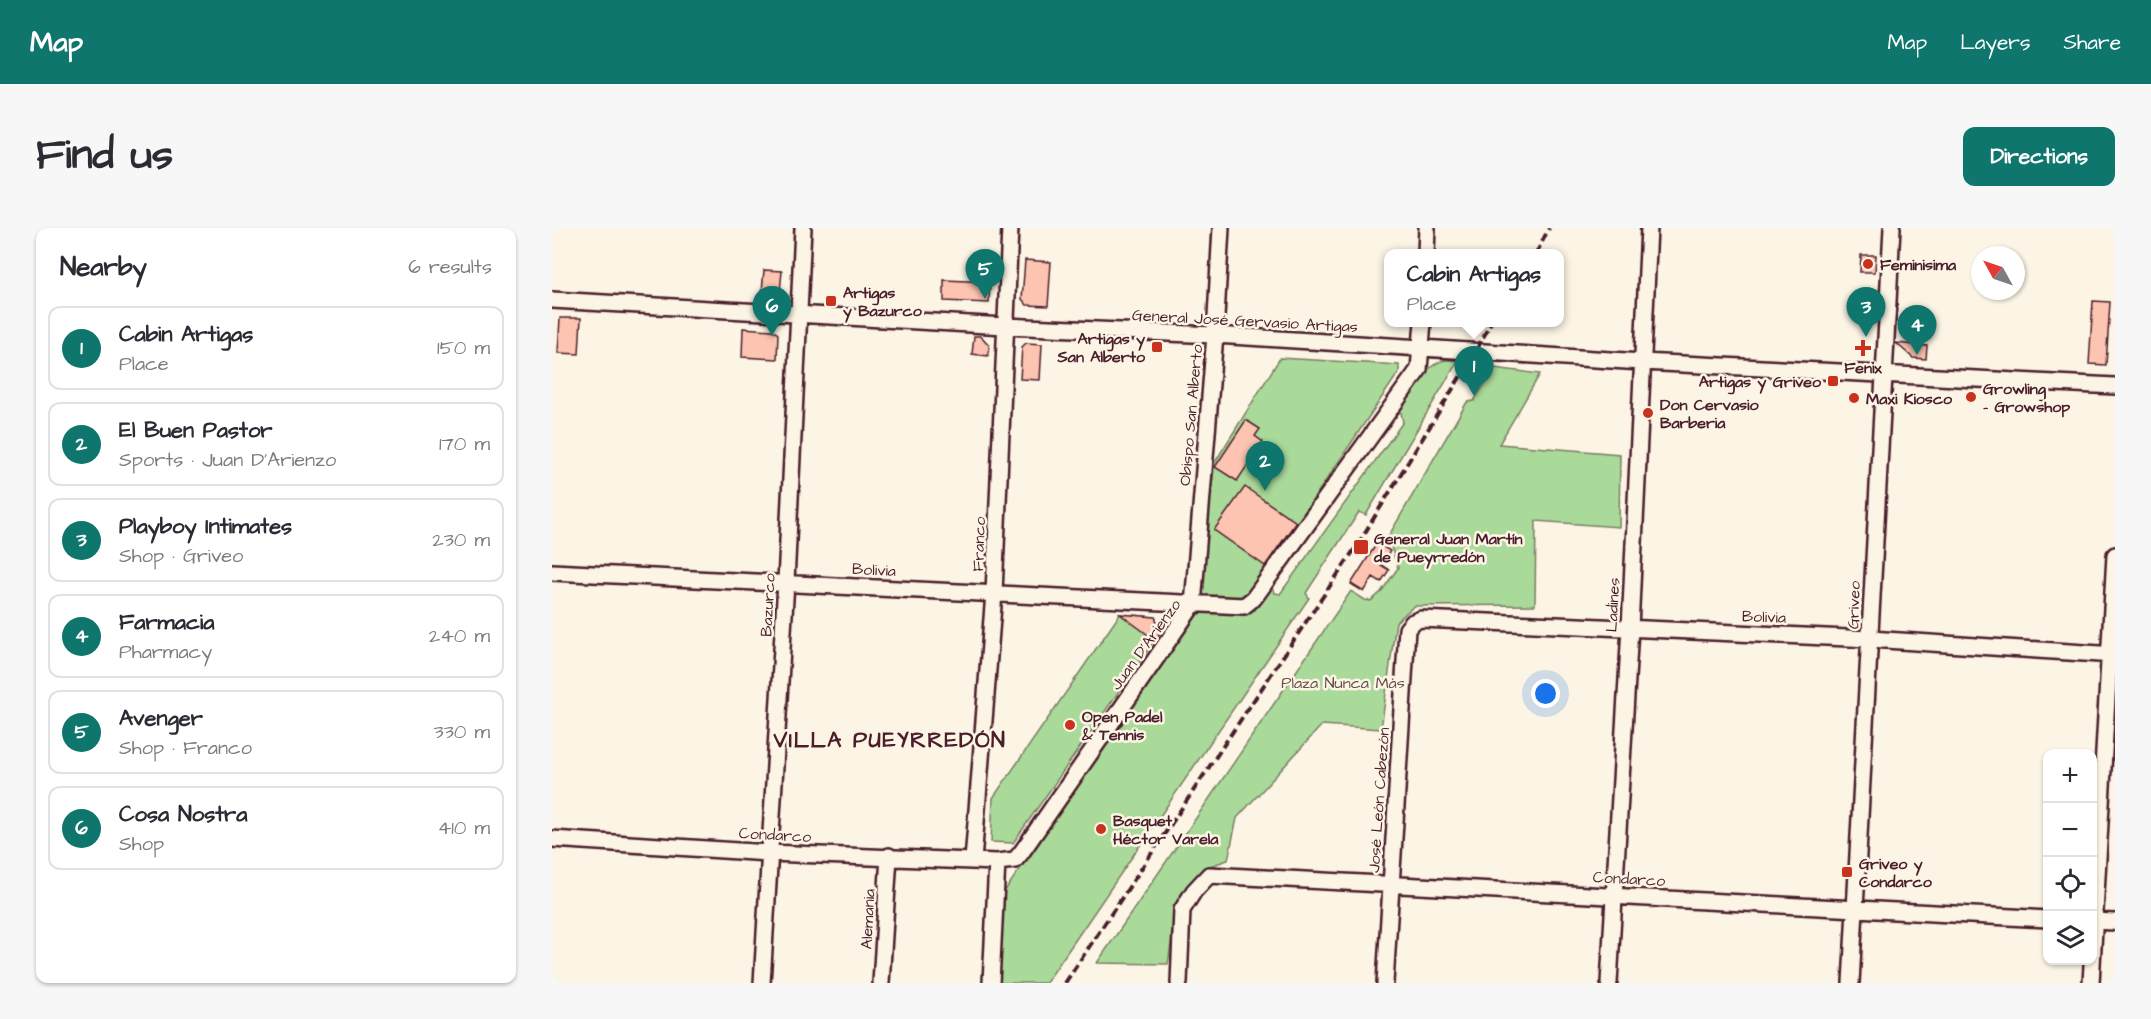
<!DOCTYPE html>
<meta charset="utf-8">
<style>
:root{--surface:#fff;--page:#f7f7f7;--text:#2b2b33;--muted:#7c7c81;--line:#e1e1e2;--accent:#0f766e}
body{margin:0;font-family:"Architects Daughter",sans-serif;background:var(--page);color:var(--text)}
.controls{position:absolute;right:18px;bottom:18px;display:grid;overflow:hidden;border-radius:12px;box-shadow:0 2px 4px #0004}
.controls button{width:54px;height:54px;display:grid;place-items:center;padding:0;border:0;border-bottom:2px solid var(--line);background:var(--surface);color:var(--text);font:30px sans-serif}
.compass{position:absolute;left:1419px;top:18px;width:54px;height:54px;border-radius:50%;background:var(--surface);box-shadow:0 2px 4px #0004;rotate:310deg}
.you{position:absolute;left:994px;top:466px;width:21px;height:21px;margin:-15px;border:4px solid #fff;border-radius:50%;background:#1a73e8;box-shadow:0 0 0 9px #1a73e833}
.badge{display:grid;place-items:center;width:39px;height:39px;border-radius:50%;background:var(--accent);color:#fff;font-size:20px;font-weight:700}
.pin{position:absolute;translate:-50% -50px;filter:drop-shadow(0 2px 3px #0008)}
.pin::after{content:'';position:absolute;top:32px;width:21px;height:18px;background:inherit;clip-path:polygon(0 0,100% 0,50% 100%)}
.popup{position:absolute;left:832px;top:21px;width:180px;height:78px;box-sizing:border-box;display:grid;place-content:center;border-radius:12px;background:var(--surface);filter:drop-shadow(0 2px 4px #0005);font-size:20px;white-space:nowrap;color:var(--muted)}
.popup b{font-size:22px;color:var(--text)}
.popup::after{content:'';position:absolute;left:50%;top:100%;margin-left:-12px;border:12px solid transparent;border-top-color:var(--surface)}
.list{margin:0;padding:0;list-style:none}
h2{display:flex;justify-content:space-between;align-items:center;height:78px;margin:0;padding:0 24px;font-size:26px}
h2 small{font-size:20px;font-weight:400;color:var(--muted)}
.list li{display:grid;grid-template-columns:39px 1fr auto;gap:18px;align-items:center;box-sizing:border-box;height:84px;margin:0 12px 12px;padding:0 12px;border:2px solid var(--line);border-radius:12px}
.list b{display:block;font-size:22px;white-space:nowrap}
.list p{margin:0;font-size:20px;white-space:nowrap;color:var(--muted)}
.list em{font-size:20px;font-style:normal;color:var(--muted)}
.icon{flex:none;width:33px;height:33px;fill:none;stroke:currentColor;stroke-width:2;stroke-linecap:round;stroke-linejoin:round}
.map{position:relative;flex:none;width:1563px;height:755px;overflow:hidden;border-radius:12px}
header{display:flex;align-items:center;gap:36px;box-sizing:border-box;height:84px;padding:0 30px;background:var(--accent);color:#fff}
header strong{font-size:28px}
nav{display:flex;gap:33px;margin-inline-start:auto;font-size:21px}
.intro{display:flex;align-items:center;justify-content:space-between;box-sizing:border-box;height:144px;padding:0 36px}
h1{margin:0;font-size:42px}
.button{padding:15px 27px;border-radius:12px;background:var(--accent);color:#fff;font-size:21px;font-weight:700}
main{display:flex;gap:36px;padding:0 36px}
aside{flex:1;background:var(--surface);border-radius:12px;box-shadow:0 2px 4px #0004}
.map>svg:first-child{display:block}
</style>
<header>
<strong>Map</strong>
<nav><a>Map</a><a>Layers</a><a>Share</a></nav>
</header>
<div class="intro"><h1>Find us</h1><a class="button">Directions</a></div>
<main>
<aside>
<h2>Nearby<small>6 results</small></h2>
<ul class="list">
<li><span class="badge">1</span><div><b>Cabin Artigas</b><p>Place</p></div><em>150 m</em></li>
<li><span class="badge">2</span><div><b>El Buen Pastor</b><p>Sports · Juan D’Arienzo</p></div><em>170 m</em></li>
<li><span class="badge">3</span><div><b>Playboy Intimates</b><p>Shop · Griveo</p></div><em>230 m</em></li>
<li><span class="badge">4</span><div><b>Farmacia</b><p>Pharmacy</p></div><em>240 m</em></li>
<li><span class="badge">5</span><div><b>Avenger</b><p>Shop · Franco</p></div><em>330 m</em></li>
<li><span class="badge">6</span><div><b>Cosa Nostra</b><p>Shop</p></div><em>410 m</em></li>
</ul>
</aside>
<div class="map">
<svg width="1563" height="755" viewBox="0 0 1563 755">
<rect width="100%" height="100%" fill="#fcf5e5"/>
<filter id="ink" filterUnits="userSpaceOnUse"><feTurbulence type="fractalNoise" baseFrequency=".0167" numOctaves="2"/><feDisplacementMap in="SourceGraphic" scale="12" xChannelSelector="R" yChannelSelector="G"/><feConvolveMatrix kernelMatrix="1 2 1 2 8 2 1 2 1" color-interpolation-filters="sRGB"/></filter>
<g filter="url(#ink)">
<path fill="#a9da9a" stroke="#7a7c62" stroke-width="1.5" d="M728,130L847,137V144L698,365L689,371H650L654,299L663,234Z
M893,132L906,133L814,287L807,284L754,365L757,370L494,755H446L450,667L638,393C653,375 681,387 702,382L720,356L723,365L728,366L851,194L848,180C860,163 872,137 893,132Z
M942,140L988,146L947,216L1068,226L1067,299L984,293L983,377L862,378L844,394L829,501L770,497L685,590L676,632L655,639L630,669L624,683L616,736L545,735L799,363L813,372L819,373L829,364L846,340L836,309L915,174L922,173Z
M568,386L603,389L609,403L461,615L439,614L441,570Z"/>
<path fill="#fdc4b2" stroke="#4a1f2b" stroke-width="1.5" d="M1309,27H1324L1323,44H1308Z
M473,32L499,34L496,78L475,77L470,71Z
M212,42L230,43L228,64L210,63Z
M392,52L438,54L437,75L392,73Z
M1541,73L1558,74L1554,137L1537,136Z
M8,90H29L27,126L6,125Z
M191,100L220,102L226,106L225,131L190,129Z
M422,108H429L437,117L436,128L420,126Z
M474,115L490,116L488,152L468,151L470,119Z
M1344,115L1375,118L1374,131L1361,130Z
M694,192L708,201L703,208L711,214L685,253L663,239Z
M693,259L744,294L713,338L662,302Z
M825,315L838,323L829,337L837,342L829,354L821,349L812,364L799,356Z
M568,386L603,389L609,403L603,412Z"/>
<g fill="none" stroke-linecap="round" stroke-linejoin="round">
<defs>
<path id="minor" d="M874,26L875,0
M0,72L453,98L663,107L1090,134L1563,158
M0,344L692,378L702,370L867,141L871,94
M641,377L663,107L669,0
M0,611L217,625L445,634L463,632L469,625L641,377
M421,633L442,365L458,0
M1540,693L1563,694
M210,755L234,354L251,0
M329,755L337,628
M439,755L445,634
M627,755L630,682L642,663L657,647L1496,691
M833,755L855,401L861,394L869,391L1318,411L1563,427
M1057,755L1078,400L1097,0
M1299,755L1340,0
M1539,755L1563,327"/>
</defs>
<use href="#minor" stroke="#4a1f2b" stroke-width="20"/>
<use href="#minor" stroke="#fcf5e5" stroke-width="15"/>
<path stroke="#4a1f2b" stroke-width="4" stroke-dasharray="9 4.5" stroke-linecap="butt" d="M984,26L997,0
M513,755L806,316L924,123L939,94"/>
</g>
</g>
<g fill="#c8321e" stroke="#fcf5e5" stroke-width="2">
<circle cx="1316" cy="36" r="6"/>
<rect x="273" y="67" width="12" height="12" rx="3"/>
<rect x="599" y="113" width="12" height="12" rx="3"/>
<path d="M1308 111h6v6h6v6h-6v6h-6v-6h-6v-6h6z"/>
<rect x="1275" y="147" width="12" height="12" rx="3"/>
<circle cx="1419" cy="169" r="6"/>
<circle cx="1302" cy="170" r="6"/>
<circle cx="1096" cy="185" r="6"/>
<rect x="801" y="311" width="16" height="16" rx="3"/>
<circle cx="518" cy="497" r="6"/>
<circle cx="549" cy="601" r="6"/>
<rect x="1289" y="638" width="12" height="12" rx="3"/>
</g>
<g text-anchor="middle" stroke-width="5" stroke-linejoin="round" paint-order="stroke">
<g font-size="16" font-weight="bold" fill="#4a1f2b" stroke="#fcf5e5" text-anchor="start">
<text x="1328" y="42">Feminisima</text>
<text x="291" y="70">Artigas<tspan x="291" dy="18">y Bazurco</tspan></text>
<text x="593" y="116" text-anchor="end">Artigas y<tspan x="593" dy="18">San Alberto</tspan></text>
<text x="1311" y="145" text-anchor="middle">Fenix</text>
<text x="1269" y="159" text-anchor="end">Artigas y Griveo</text>
<text x="1431" y="166">Growling<tspan x="1431" dy="18">- Growshop</tspan></text>
<text x="1314" y="176">Maxi Kiosco</text>
<text x="1108" y="182">Don Cervasio<tspan x="1108" dy="18">Barberia</tspan></text>
<text x="822" y="316">General Juan Martín<tspan x="822" dy="18">de Pueyrredón</tspan></text>
<text x="530" y="494">Open Padel<tspan x="530" dy="18">&amp; Tennis</tspan></text>
<text x="561" y="598">Basquet<tspan x="561" dy="18">Héctor Varela</tspan></text>
<text x="1307" y="641">Griveo y<tspan x="1307" dy="18">Condarco</tspan></text>
</g>
<g font-size="16" fill="#4a1f2b" stroke="#fcf5e5">
<text transform="translate(693 92) rotate(3)" y="6">General José Gervasio Artigas</text>
<text transform="translate(638 187) rotate(-85)" y="6">Obispo San Alberto</text>
<text transform="translate(426 316) rotate(-88)" y="6">Franco</text>
<text transform="translate(322 341) rotate(3)" y="6">Bolivia</text>
<text transform="translate(215 377) rotate(-87)" y="6">Bazurco</text>
<text transform="translate(1060 377) rotate(-87)" y="6">Ladines</text>
<text transform="translate(1301 377) rotate(-88)" y="6">Griveo</text>
<text transform="translate(1212 388) rotate(2)" y="6">Bolivia</text>
<text transform="translate(593 416) rotate(-54)" y="6">Juan D’Arienzo</text>
<text transform="translate(826 572) rotate(-86)" y="6">José León Cabezón</text>
<text transform="translate(223 606) rotate(3)" y="6">Condarco</text>
<text transform="translate(1077 650) rotate(3)" y="6">Condarco</text>
<text transform="translate(315 691) rotate(-87)" y="6">Alemania</text>
</g>
<g font-size="16" fill="#624e47" stroke="#fcf5e5">
<text x="791" y="460">Plaza Nunca Más</text>
</g>
<g font-size="22" font-weight="bold" letter-spacing="1.5" fill="#4a1f2b" stroke="#fcf5e5">
<text x="338" y="519">VILLA PUEYRREDÓN</text>
</g>
</g>
</svg>
<div class="controls">
<button>+</button>
<button>−</button>
<button><svg class="icon" aria-label="locate" viewBox="0 0 24 24"><circle cx="12" cy="12" r="6"/><path d="M12 2v4M12 18v4M2 12h4M18 12h4"/></svg></button>
<button><svg class="icon" aria-label="layers" viewBox="0 0 24 24"><path d="M12 4l9 5-9 5-9-5zM3 14l9 5 9-5"/></svg></button>
</div>
<svg class="compass" viewBox="-18 -18 36 36"><path d="M0-13l5 13h-10z" fill="#e53935"/><path d="M0 13l5-13h-10z" fill="#7c7c81"/></svg>
<div class="you"></div>
<div class="pin badge" style="left:922px;top:168px">1</div>
<div class="popup"><b>Cabin Artigas</b>Place</div>
<div class="pin badge" style="left:713px;top:263px">2</div>
<div class="pin badge" style="left:1314px;top:109px">3</div>
<div class="pin badge" style="left:1365px;top:127px">4</div>
<div class="pin badge" style="left:433px;top:71px">5</div>
<div class="pin badge" style="left:220px;top:108px">6</div>
</div>
</main>
